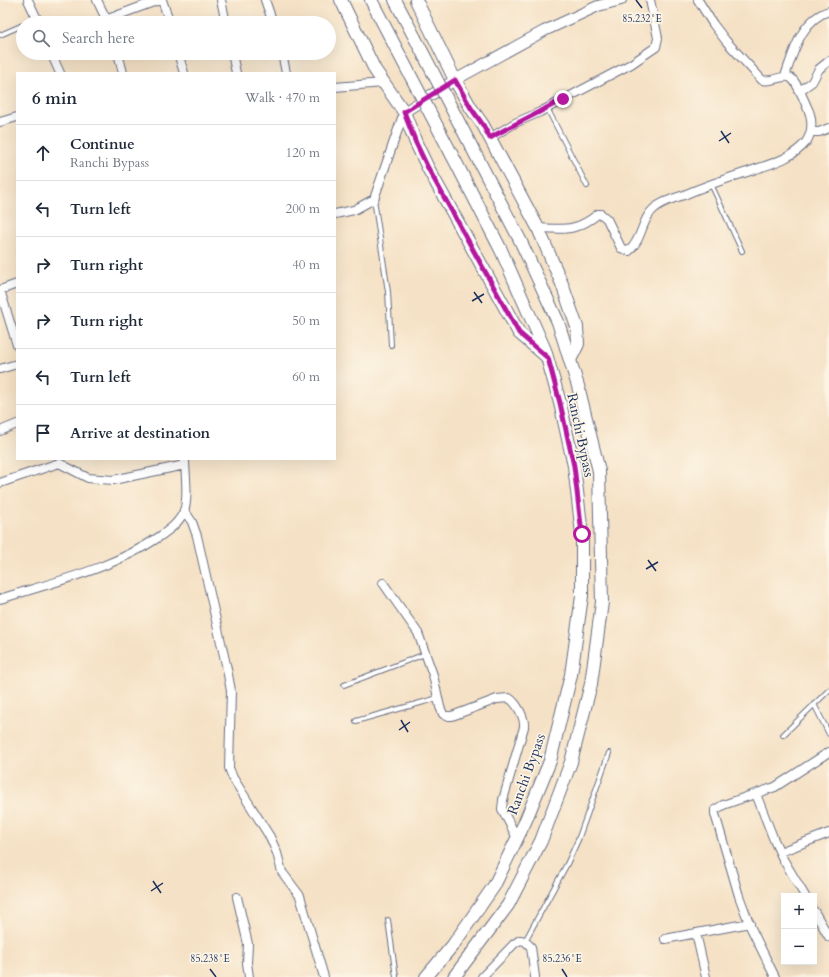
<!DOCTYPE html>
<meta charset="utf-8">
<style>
:root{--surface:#fff;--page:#f6f6f7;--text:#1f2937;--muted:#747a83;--line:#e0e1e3}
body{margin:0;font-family:Cardo,serif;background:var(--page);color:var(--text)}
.controls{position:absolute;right:12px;bottom:12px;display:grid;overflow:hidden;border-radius:0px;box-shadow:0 4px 16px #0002}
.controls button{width:36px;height:36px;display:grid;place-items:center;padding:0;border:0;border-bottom:1px solid var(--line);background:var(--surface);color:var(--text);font:20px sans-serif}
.stop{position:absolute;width:12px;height:12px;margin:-9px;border:3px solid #b5179e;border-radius:50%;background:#fff}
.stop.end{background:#b5179e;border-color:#fff;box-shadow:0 1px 4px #0008}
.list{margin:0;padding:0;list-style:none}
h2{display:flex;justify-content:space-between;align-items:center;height:52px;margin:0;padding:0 16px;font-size:17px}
h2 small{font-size:13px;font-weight:400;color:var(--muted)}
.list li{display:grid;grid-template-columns:26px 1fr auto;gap:12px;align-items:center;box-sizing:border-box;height:56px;padding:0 16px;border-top:1px solid var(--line)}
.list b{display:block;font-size:15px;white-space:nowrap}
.list p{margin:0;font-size:13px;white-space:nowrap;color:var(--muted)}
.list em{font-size:13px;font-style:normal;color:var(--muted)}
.icon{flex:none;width:22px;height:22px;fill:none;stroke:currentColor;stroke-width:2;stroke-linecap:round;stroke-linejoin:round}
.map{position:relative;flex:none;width:829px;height:977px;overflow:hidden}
.search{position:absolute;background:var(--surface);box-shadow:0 4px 16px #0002;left:16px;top:16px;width:320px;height:44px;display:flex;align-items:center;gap:10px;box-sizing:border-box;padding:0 14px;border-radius:22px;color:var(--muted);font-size:15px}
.panel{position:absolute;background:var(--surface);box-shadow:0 4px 16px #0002;left:16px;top:72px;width:320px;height:388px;border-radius:0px}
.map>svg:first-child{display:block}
</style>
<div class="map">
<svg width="829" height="977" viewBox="0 0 829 977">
<rect width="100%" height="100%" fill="#fcf5e5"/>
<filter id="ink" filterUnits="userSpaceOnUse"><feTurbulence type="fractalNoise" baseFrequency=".025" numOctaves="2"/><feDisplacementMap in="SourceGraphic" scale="8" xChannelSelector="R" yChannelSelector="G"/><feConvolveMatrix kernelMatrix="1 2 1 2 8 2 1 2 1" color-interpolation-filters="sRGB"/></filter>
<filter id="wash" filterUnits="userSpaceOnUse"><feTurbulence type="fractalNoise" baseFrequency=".012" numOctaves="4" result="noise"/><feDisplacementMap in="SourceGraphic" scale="16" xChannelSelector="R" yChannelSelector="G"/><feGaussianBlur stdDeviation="0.9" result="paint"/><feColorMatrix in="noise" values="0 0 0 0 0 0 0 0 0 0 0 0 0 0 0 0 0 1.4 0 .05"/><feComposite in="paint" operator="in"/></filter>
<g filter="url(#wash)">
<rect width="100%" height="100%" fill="#f5e1c5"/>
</g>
<g filter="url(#ink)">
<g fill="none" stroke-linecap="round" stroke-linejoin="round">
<defs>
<path id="service" d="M27,23L37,19
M0,35L23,25
M547,108L587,186
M711,184L742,251
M374,199L388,292L391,345
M344,685L425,654
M814,704L829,734
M356,721L438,698
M783,735L829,690
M388,920L396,977
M525,941L567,864L578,840L609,753"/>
<path id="minor" d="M28,0L39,23
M97,0L108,23
M162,0L170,23
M221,0L226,23
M265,0L273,23
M97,23L159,0
M51,53L60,73
M118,53L123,73
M178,53L184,73
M232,53L236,73
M282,53L286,73
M785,76C794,51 801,20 829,11
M335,87L383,83
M799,91L812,82L819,69L829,61
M0,122L17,117
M811,132H819L829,128
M490,138L515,123L540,112L631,64L656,47L658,38L650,0
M335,214L354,210L374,199L404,112
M538,228C564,229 576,232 598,214H601L607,219L621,248L629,251C643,239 641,218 656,207C664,201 674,198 684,195C706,185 729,178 753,170C771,164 793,158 806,142C813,132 813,118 807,107C804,100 797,82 791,78C784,73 772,83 762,80L726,41L713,24L698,0
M0,290L17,345
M0,290L17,284
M0,369L17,364
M0,431L17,424
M0,483L59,463L88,478L113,480L185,465
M184,510L192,522L197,536L227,669L231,691L229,768L233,778L270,837L277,853L282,872L300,896L324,977
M383,583L418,633L433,675L440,707L443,714L447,716H452L497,699L509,698C517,703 525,718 524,727L503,800L502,809L517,838
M0,599C54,582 112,569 159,537C169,530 179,523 184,511C189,497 185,474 185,459
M756,794L774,840L783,859L805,896
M780,852L829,833
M237,897L248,944L247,963L249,977
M814,911L829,937
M696,933L706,977
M665,939L750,923
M482,977L514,944L520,940L525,941L531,947L535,977
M775,977L751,928L739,896L715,814V810L723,805L775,787L829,752"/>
<path id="tertiary" d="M404,112L455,80L544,31L598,6L621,0"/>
<path id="primary" d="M341,0L375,70L404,112L416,143L428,168L519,333L547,357
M371,0L396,48
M395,0L415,38
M416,0L455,80L471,108L483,125L538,228L562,284L577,327L578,344L570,360
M426,977L453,945L494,886L525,822L550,761L571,675L582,596V534L574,466L560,403L545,350L501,250L450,151
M454,977L508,905L541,841L571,762L591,684L602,602L599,471L578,386L558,322L520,240L468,140"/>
</defs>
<use href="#service" stroke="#676d82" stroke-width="6"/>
<use href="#minor" stroke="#676d82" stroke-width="10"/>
<use href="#tertiary" stroke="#676d82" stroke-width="12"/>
<use href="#primary" stroke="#676d82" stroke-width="14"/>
<use href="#service" stroke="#fff" stroke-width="4"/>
<use href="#minor" stroke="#fff" stroke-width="8"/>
<use href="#tertiary" stroke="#fff" stroke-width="10"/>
<use href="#primary" stroke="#fff" stroke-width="12"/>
<defs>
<path id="primary-bridge" d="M415,38L468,140
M396,48L450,151"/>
</defs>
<use href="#primary-bridge" stroke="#676d82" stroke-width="14" stroke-linecap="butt"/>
<use href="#primary-bridge" stroke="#fff" stroke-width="12"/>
</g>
</g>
<g fill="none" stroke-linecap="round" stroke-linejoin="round" filter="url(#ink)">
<path stroke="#b5179e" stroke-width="5" d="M563,99C539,113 514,124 490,138L483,125L471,108L455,80L404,112L416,143L428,168L519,333L548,358L560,403L574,466L582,534"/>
</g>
<path fill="none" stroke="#1b2f5e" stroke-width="1.5" d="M636,0L642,8M721,131L729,143M719,141L731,133M474,292L482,303M472,301L484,294M648,560L656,571M646,569L658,562M401,720L408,732M399,730L410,722M153,881L161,893M151,891L163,883M210,969L216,977M562,969L567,977"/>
<g text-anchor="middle" stroke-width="3.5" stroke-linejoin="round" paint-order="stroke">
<g font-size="14" fill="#1b2f5e" stroke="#fcf5e5">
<text transform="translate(581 435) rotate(78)" y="5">Ranchi Bypass</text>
<text transform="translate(526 774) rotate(-70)" y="5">Ranchi Bypass</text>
</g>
</g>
<g font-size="10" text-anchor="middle" fill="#1b2f5e" stroke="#fcf5e5" stroke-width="3.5" stroke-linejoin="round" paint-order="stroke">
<text x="642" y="22">85.232°E</text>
<text x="210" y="962">85.238°E</text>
<text x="562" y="962">85.236°E</text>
</g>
</svg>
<div class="controls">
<button>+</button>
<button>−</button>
</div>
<div class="stop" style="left:582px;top:534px"></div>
<div class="stop end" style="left:563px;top:99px"></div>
<div class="search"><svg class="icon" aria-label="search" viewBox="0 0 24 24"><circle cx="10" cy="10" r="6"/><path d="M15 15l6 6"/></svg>Search here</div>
<section class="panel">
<h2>6 min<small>Walk · 470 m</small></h2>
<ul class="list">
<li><svg class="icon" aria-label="ahead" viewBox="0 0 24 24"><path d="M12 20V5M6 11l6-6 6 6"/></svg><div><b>Continue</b><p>Ranchi Bypass</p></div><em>120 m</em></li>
<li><svg class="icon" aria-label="left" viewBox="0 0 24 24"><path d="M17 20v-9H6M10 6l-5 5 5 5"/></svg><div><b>Turn left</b></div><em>200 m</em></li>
<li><svg class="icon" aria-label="right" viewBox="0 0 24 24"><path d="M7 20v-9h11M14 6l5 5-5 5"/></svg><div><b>Turn right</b></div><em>40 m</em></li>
<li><svg class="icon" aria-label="right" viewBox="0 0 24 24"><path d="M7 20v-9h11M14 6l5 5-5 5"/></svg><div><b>Turn right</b></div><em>50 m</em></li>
<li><svg class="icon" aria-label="left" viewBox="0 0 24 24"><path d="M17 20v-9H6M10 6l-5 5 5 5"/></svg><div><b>Turn left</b></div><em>60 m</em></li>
<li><svg class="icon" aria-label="arrive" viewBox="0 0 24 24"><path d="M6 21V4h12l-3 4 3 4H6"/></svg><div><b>Arrive at destination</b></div></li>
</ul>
</section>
</div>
